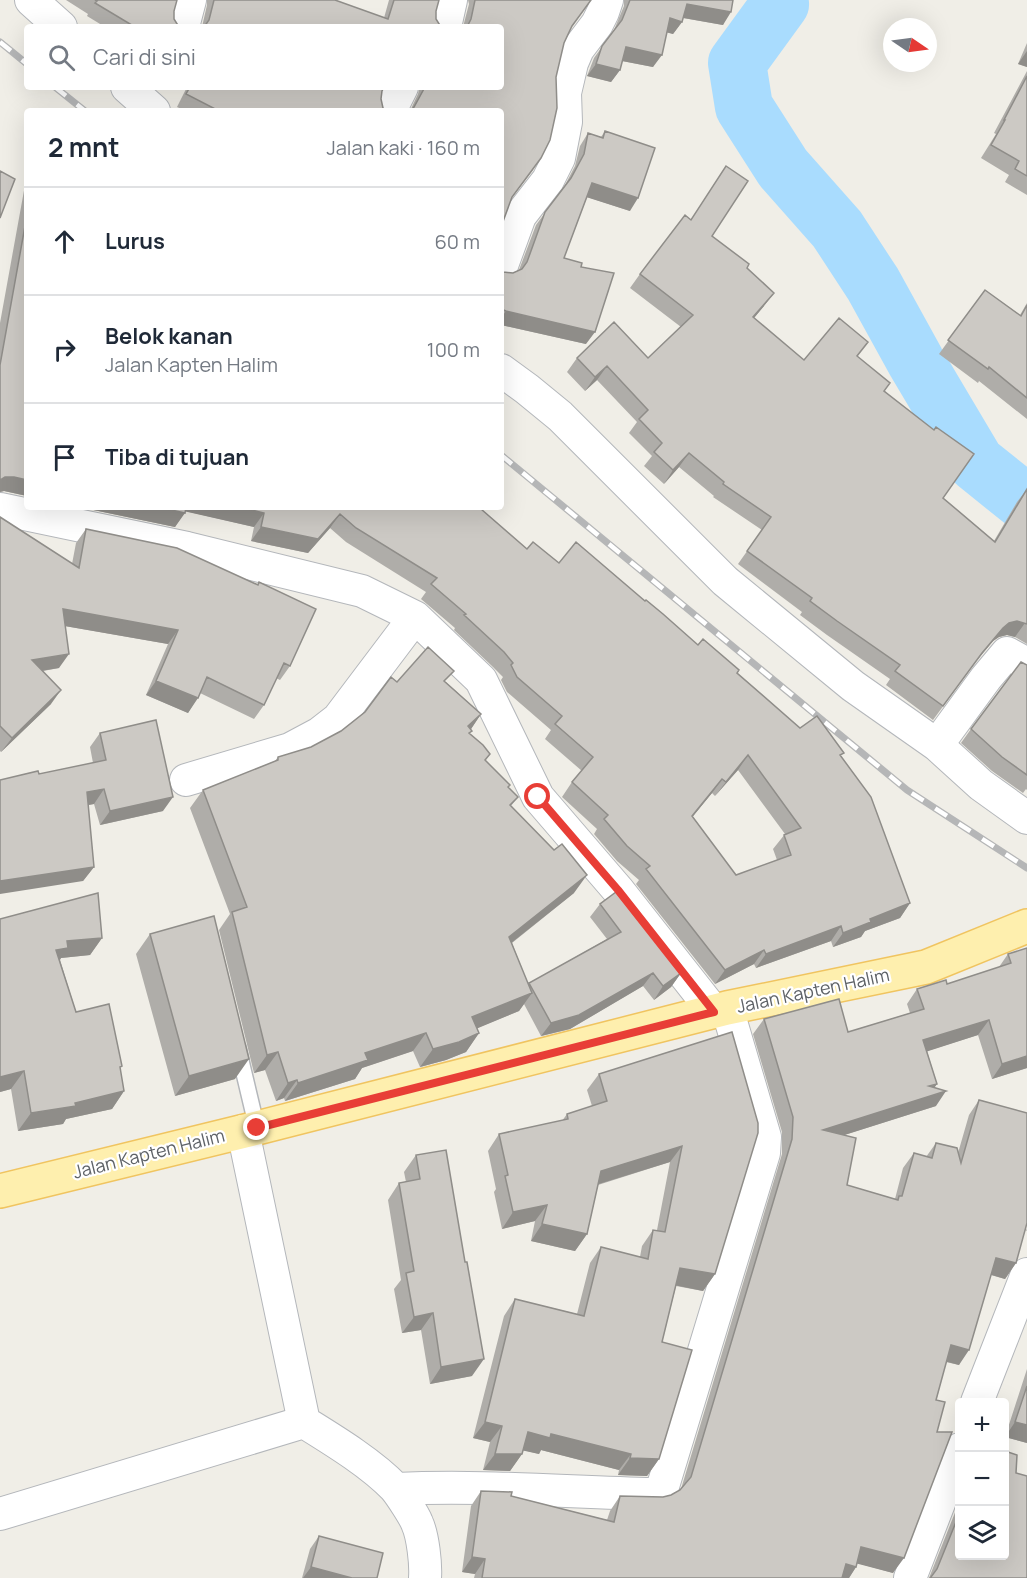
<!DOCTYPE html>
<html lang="id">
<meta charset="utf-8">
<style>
:root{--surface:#fff;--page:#f2f2f3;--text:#1f2937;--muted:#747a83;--line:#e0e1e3}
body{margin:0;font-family:Manrope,sans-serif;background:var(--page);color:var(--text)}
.controls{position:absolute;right:18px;bottom:18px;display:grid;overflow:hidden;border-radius:6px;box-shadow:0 6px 24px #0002}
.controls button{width:54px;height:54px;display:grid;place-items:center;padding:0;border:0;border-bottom:2px solid var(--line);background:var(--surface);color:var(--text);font:30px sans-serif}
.compass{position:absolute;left:883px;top:18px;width:54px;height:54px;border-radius:50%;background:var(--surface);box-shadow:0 6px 24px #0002;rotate:103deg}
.stop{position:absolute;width:18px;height:18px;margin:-14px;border:4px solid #e83e36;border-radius:50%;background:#fff}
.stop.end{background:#e83e36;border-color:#fff;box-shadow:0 2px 6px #0008}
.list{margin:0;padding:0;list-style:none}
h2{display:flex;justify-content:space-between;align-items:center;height:78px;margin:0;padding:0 24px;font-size:26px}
h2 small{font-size:20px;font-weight:400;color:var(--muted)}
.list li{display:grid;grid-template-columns:39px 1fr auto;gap:18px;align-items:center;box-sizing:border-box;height:108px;padding:0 24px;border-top:2px solid var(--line)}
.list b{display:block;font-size:22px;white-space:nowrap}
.list p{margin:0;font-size:20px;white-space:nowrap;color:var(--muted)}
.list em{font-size:20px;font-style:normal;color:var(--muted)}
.icon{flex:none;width:33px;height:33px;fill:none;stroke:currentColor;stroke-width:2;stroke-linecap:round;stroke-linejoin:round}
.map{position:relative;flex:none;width:1027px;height:1578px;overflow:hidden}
.search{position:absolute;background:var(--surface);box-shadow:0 6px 24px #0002;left:24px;top:24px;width:480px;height:66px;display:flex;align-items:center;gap:15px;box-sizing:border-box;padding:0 21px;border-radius:6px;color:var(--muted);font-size:22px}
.panel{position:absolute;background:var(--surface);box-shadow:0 6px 24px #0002;left:24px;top:108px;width:480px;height:402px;border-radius:6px}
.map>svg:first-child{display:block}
</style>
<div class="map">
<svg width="1027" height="1578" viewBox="0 0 1027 1578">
<rect width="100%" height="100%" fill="#f0eee7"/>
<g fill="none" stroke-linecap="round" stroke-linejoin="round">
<path stroke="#a9dcfe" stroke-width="58" d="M779,0L780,4L737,63L744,107L783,168L837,229L873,284L916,362L976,463L1022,500L1027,501"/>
<defs>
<path id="lane" d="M238,1048L257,1128"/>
<path id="street" d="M31,0L61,27
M183,27L190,0
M445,27L451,0
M127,87L154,111
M390,111L402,87
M501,268L520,216L548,180L559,158L566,122L565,93L572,63L578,49L597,24L603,12L607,0
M501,370L527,389L560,416L725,581L853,686L937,745L981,785L1027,818
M0,509L187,548L362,591L415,617L481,680L538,797L618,890L714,1012
M937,745L986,678L1007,653L1027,664
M186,780L290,749L320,733L338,719L415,617
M243,1131L304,1422C333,1440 371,1463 395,1488C400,1494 414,1515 417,1523C423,1536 426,1564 425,1578
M977,1402L1027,1274
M396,1489C481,1485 567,1492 653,1494L657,1492L663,1486L764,1153L765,1137L727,1008
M0,1514L304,1422
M910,1578L960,1449"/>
<path id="primary" d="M0,1191L257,1128L727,1008L926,967L1027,926"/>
</defs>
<use href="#lane" stroke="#b4b7bb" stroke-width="18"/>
<use href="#street" stroke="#b4b7bb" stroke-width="34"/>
<use href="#primary" stroke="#f0c460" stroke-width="36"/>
<use href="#lane" stroke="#fff" stroke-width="15"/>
<use href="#street" stroke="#fff" stroke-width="32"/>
<use href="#primary" stroke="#feefae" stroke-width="33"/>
<defs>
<path id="rail" d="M0,42L27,64
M55,87L85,111
M501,455L907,790L1027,868"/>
</defs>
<use href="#rail" stroke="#b5b6b7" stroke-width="7"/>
<use href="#rail" stroke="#fff" stroke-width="4.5" stroke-dasharray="14" stroke-linecap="butt"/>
</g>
<path fill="#afada9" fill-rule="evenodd" d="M66,0H177L174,11V19L179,27H105L87,16L88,14Z
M207,0H335L384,18L389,0H439L436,11V19L441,27H202L207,5Z
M468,0H591L571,28L564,43L533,170L511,199L501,111H410L418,94L420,87H501V27H463L469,4Z
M624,0H733L723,25L683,18L682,22L673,34L667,32L653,67L622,61L620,70L611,82L587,76L594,58L614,30L624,6Z
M1027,43V67L1018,64Z
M1027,71V195L1005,182L1009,175L981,158L996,134L994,133Z
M187,87H384L382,91L381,99L383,108L387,111H186L177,107Z
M605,131L630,211L587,197L564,258L581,267L586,344L501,325V271L503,272L513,273L519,270L536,225L564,187L575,166L580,146L588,133L601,137Z
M726,166L712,236L747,268L764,306L754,318L804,360L858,357L885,391L943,498L994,541L1017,502L1027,489V644L1015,637L1007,635L999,637L993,641L972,666L933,720L886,685L890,679L827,635L800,615L802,612L738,564L762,530L713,497L714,496L679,467L664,484L644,466L652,456L629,433L637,422L597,380L585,391L567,372L577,358H648L681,327L630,288L640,274L691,220Z
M27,182V496L4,491L0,492V323L25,185Z
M985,290L1020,315L1027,303V419L979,381L978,383L939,354Z
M79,507L481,510L527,549L645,601L698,645L737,673L800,728L841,756L910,903L900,918L865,931L861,937L833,947L831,941L756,968L754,964L715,984L636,884L639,880L617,861L594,834L597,829L562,797L572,782L582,771L545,739L551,730L507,692L501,680L503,677L493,667L454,630L455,628L421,599L426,592L346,542L330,528L308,553L251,541L254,527L185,511L175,527ZM738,770L785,834L773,849L777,860L736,875L692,817L712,793L715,796Z
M0,517L72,564L76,543L86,529L290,666L280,680L276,678L264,705L254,719L200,693L188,713L146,695L168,644L65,626L59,668L43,671L51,704L1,752L0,751Z
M1027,665V790L1026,789L1023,793L992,771L961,743L971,729Z
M397,682H446L481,714L471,729L470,734L490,754L485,761L508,788L518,797L511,806L574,893L512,943L528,984L607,939L590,917L600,904L681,973L671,987L654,1000L643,986L570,1029L541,1036L524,1004L519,1011L477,1028L479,1033L466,1052L446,1060L420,1067L413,1051L362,1068L355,1079L285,1101L284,1098L276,1101L265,1070L254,1073L219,930L230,914L190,808L203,790L275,761L278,757L311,747L341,731L365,712Z
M100,733L163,811L100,825L94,804L88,805L94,867L83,881L39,774L93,763L90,747Z
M0,919L102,938L90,955L61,958L60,960L76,1012L120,1070L124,1091L112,1109L66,1119L63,1124L18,1131L11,1089L0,1092Z
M150,934L235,1079L175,1096L136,954Z
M1027,948V1068L992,1079L978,1035L927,1051L937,1084L934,1087L936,1106L844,1135L847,1185L895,1199L903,1168L914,1153L926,1157L936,1143L958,1153L969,1115L979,1100L1027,1231L1025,1230L1016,1263L1005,1279L991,1275L959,1365L946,1362L893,1573L857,1563L856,1567L849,1578H474L475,1574L462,1572L471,1506L481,1491L511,1496L607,1520L610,1511L620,1496L663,1497L671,1495L681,1489L782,1154V1132L753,1034L764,1019L848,1032L910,1013L907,1004L917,989L947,984L999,967L1008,954Z
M732,1032L715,1274L703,1291L676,1286L662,1342L659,1459L647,1476L618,1475L619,1470L541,1450L539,1454L523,1450L522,1454L510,1471L483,1470L490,1442L473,1438L504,1316L515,1299L577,1314L590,1263L601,1247L640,1257L642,1246L653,1230H657L670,1162L598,1185L587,1234L575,1251L531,1241L535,1221L502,1229L494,1192L496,1189L488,1151L499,1134L562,1121L567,1114L592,1106L587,1090L599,1074Z
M416,1155L472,1376L430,1384L421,1330L402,1333L394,1289L401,1280L388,1200L399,1183L406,1182L404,1172Z
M1027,1369V1443L1005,1437Z
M1016,1473L1027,1578H929L960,1500V1556Z
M319,1536L377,1578H302L310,1549Z"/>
<path fill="#8f8d89" d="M687,4L731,12L723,25L678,17Z
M670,18L682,22L673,34L661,31Z
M626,47L662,55L653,67L617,60Z
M1027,51V67L1018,64Z
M596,64L620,70L611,82L587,76Z
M592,183L638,198L630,211L583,196Z
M774,293L764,306L743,331L753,317Z
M506,311L595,332L586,344L501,325V318Z
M607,366L597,380L585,391L595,377Z
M689,453L679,467L664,484L673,470Z
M5,477H14L27,480V496L4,491L0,492V480Z
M79,507H158L185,513L175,527Z
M181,507H239L264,513L254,527L179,510Z
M340,514L330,528L308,553L251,541L261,527Z
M63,609L178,630L168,644L53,624Z
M1017,621L1025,623L1015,637L1007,635L999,637L993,641L972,666L933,720L982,653L1003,628L1009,623Z
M69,654L59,668L22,674L32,660Z
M156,681L198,698L188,713L146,695Z
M61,690L51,704L1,752L12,738Z
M481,714L469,732L468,726Z
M748,755L738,770L715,796L726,782Z
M722,779L712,793L681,831L692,816Z
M104,789L94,804L77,807L87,792Z
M173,797L163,811L100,825L110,811Z
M94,867L83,881L0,894V881Z
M587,875L574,893L496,955L509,937Z
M910,903L900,918L865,931L861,937L833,947L843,933L870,919Z
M841,926L831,941L756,968L766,954Z
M102,938L90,955L61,958L56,966V950L67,941Z
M764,950L754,964L715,984L725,970Z
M653,973L643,986L570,1029L541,1036L551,1023Z
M681,973L671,987L654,1000L663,986Z
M532,993L519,1011L459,1036L472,1017Z
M989,1020L978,1035L913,1056L923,1040Z
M426,1033L413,1051L362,1068L355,1079L285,1101L298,1083L365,1053Z
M479,1033L466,1052L446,1060L420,1067L433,1049Z
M278,1052L265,1070L254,1073L267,1055Z
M1027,1056V1068L992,1079L1002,1064Z
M249,1059L235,1079L175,1096L189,1076Z
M24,1071L11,1089L0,1092V1077Z
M297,1080L284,1098L276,1101L288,1083Z
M937,1084L928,1097L946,1091L936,1106L813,1145L823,1130Z
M124,1091L112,1109L66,1119L63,1124L18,1131L31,1113Z
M682,1146L670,1162L589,1187L601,1171Z
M547,1205L535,1221L502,1229L513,1212Z
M542,1224L587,1234L575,1251L531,1241Z
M996,1258L1016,1263L1005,1279L985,1273Z
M680,1268L715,1274L703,1291L669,1284Z
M433,1313L421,1330L402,1333L414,1317Z
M951,1345L969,1350L959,1365L940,1360Z
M484,1359L472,1376L430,1384L441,1367Z
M485,1422L502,1426L490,1442L473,1438Z
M1015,1422L1027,1425V1443L1005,1437Z
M528,1432L551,1434L631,1454L619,1470L541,1450L539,1454L516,1449Z
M495,1454H522L510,1471L483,1470Z
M630,1458L659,1459L647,1476L618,1475Z
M861,1547L904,1558L893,1573L851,1562Z
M472,1557L485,1559L475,1574L462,1572Z
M846,1564L856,1567L849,1578H836Z
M311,1567L352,1578H303Z"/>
<path fill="#ccc9c4" stroke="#8f8d89" stroke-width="1.5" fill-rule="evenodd" d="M95,0H177L174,11V19L179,27H135L95,3L97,1Z
M214,0H335L388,19L394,0H439L436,11V19L441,27H204L209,20Z
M475,0H591L572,26L564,43L556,77L557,108L550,140L541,158L512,197L501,227V111H411L414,107L425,87H501V27H467L471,19Z
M630,0H733L731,12L687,4L682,22L670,18L662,55L626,47L620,70L596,64L602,46L622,20Z
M1027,76V176L1015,169L1019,161L991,145L1005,120H1004Z
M190,87H384L382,91L381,99L383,108L387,111H219L186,94Z
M605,131L655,148L638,198L592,183L564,258L582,263L581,267L614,273L595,332L506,311L501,309V271L503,272L513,273L522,269L527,262L545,212L571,178L584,154L588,133L603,138Z
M726,166L748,181L712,236L749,264L747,268L774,293L753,317L804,360L839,318L868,342L857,356L890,383L884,391L934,430L936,427L974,454L943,498L995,542L1027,489V624L1017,621L1009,623L1003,628L982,653L943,706L895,671L900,665L837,621L810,601L812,598L747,551L771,517L723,484L724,482L689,453L673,470L654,452L662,443L639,419L648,410L607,366L595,377L577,358L614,322L648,358L693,315L640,274L685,215L691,220Z
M0,171L15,179L0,218Z
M27,215V480L14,477H5L0,480V365Z
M985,290L1021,316L1027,305V398L989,367L988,369L948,340Z
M158,507H186L185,513Z
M239,507H481L482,508L481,509L527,549L533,542L559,563L576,542L645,601L646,600L663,614L698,645L703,639L739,670L737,673L800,728L817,716L844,753L840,755L871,797L910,903L870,919L871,922L843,933L841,926L766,954L764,950L725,970L646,869L650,866L627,846L604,819L608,815L572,782L593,757L555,724L562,716L517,677L511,665L513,663L504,652L464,615L466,614L431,584L437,578L356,528L340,514L318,539L261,527L264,513ZM748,755L801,828L784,835L791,855L736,875L692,816L722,779L726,782Z
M0,517L79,568L86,529L177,548L258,585L259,582L316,609L290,666L284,663L264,705L207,677L198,698L156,681L178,630L63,609L69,654L32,660L61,690L12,738L0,726Z
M428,647L454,671L444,681L481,714L468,726L472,731L469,733L483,745L490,754L485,760L510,785L508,787L518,797L510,805L554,850L562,844L587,875L509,937L532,993L472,1017L479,1033L459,1042L433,1049L426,1033L365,1053L368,1060L298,1083L297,1080L288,1083L278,1052L267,1055L232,912L247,907L203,790L278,760V757L311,747L341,731L365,712L391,677L397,682Z
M1021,662L1027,665V775L1002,757L971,729Z
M156,720L173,797L110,811L104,789L87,792L94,867L0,881V780L38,771L39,774L106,760L100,733Z
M616,892L681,973L663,986L653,973L579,1015L551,1023L529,983L621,932L600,904Z
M98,893L102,938L67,941L68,948L56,950L76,1012L109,1004L122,1066L120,1067L124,1091L75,1103L76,1106L31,1113L24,1071L0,1077V919Z
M214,916L249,1059L189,1076L150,934Z
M1027,948V1056L1002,1064L989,1020L923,1040L937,1084L929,1086L946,1091L823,1130L856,1138L847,1185L898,1200L899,1196H902L914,1153L932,1158L936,1143L957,1148L961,1163L979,1100L1027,1113V1223L1016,1263L996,1258L969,1350L951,1345L936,1400L945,1402L937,1432H952L904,1558L861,1547L856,1567L846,1564L842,1578H482L485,1559L472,1557L481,1491L512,1492L511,1496L614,1522L620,1496L663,1497L671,1495L680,1490L691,1477L792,1139L793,1117L764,1019L839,999L848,1032L924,1009L917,989L946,980L947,984L1011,963L1008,954Z
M732,1032L758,1123V1133L715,1274L680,1268L662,1342L692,1350L659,1459L630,1458L631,1454L551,1434L550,1438L528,1432L522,1454H495L502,1426L485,1422L515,1299L584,1316L601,1247L648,1259L653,1230L665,1232L682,1146L601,1171L587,1234L542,1224L547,1205L513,1212L505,1176L508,1175L499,1134L568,1119L567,1114L607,1101L599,1074Z
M446,1150L465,1262H467L484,1359L441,1367L433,1313L414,1317L406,1273L414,1271L399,1183L420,1179L416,1155Z
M1027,1386V1425L1015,1422Z
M1005,1451L1017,1455L1016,1473L1027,1476V1578H930L931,1577L937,1569L960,1512V1556H1005Z
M319,1536L383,1553L377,1578H352L311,1567Z"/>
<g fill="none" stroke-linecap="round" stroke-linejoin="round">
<path stroke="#e83e36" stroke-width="8" d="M257,1128L714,1012L618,890L538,797"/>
</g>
<g text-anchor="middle" stroke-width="4.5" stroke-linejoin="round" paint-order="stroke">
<g font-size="18" fill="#5e6267" stroke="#fff">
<text transform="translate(813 991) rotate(-12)" y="6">Jalan Kapten Halim</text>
<text transform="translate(149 1154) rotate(-14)" y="6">Jalan Kapten Halim</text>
</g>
</g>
</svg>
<div class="controls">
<button>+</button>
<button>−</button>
<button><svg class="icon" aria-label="layers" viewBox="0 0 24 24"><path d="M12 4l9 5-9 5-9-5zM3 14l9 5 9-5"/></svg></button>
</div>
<svg class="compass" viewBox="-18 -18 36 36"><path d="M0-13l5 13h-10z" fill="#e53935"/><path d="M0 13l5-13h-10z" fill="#747a83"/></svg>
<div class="stop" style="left:538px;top:797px"></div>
<div class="stop end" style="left:257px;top:1128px"></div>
<div class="search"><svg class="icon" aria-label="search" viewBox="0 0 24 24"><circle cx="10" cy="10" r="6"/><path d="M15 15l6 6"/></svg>Cari di sini</div>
<section class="panel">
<h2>2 mnt<small>Jalan kaki · 160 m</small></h2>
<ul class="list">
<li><svg class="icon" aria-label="ahead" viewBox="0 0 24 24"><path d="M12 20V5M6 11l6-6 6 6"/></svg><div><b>Lurus</b></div><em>60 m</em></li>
<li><svg class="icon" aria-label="right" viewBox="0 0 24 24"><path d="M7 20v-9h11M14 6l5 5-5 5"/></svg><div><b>Belok kanan</b><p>Jalan Kapten Halim</p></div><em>100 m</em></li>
<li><svg class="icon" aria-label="arrive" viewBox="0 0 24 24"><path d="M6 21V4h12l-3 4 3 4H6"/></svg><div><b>Tiba di tujuan</b></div></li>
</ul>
</section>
</div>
